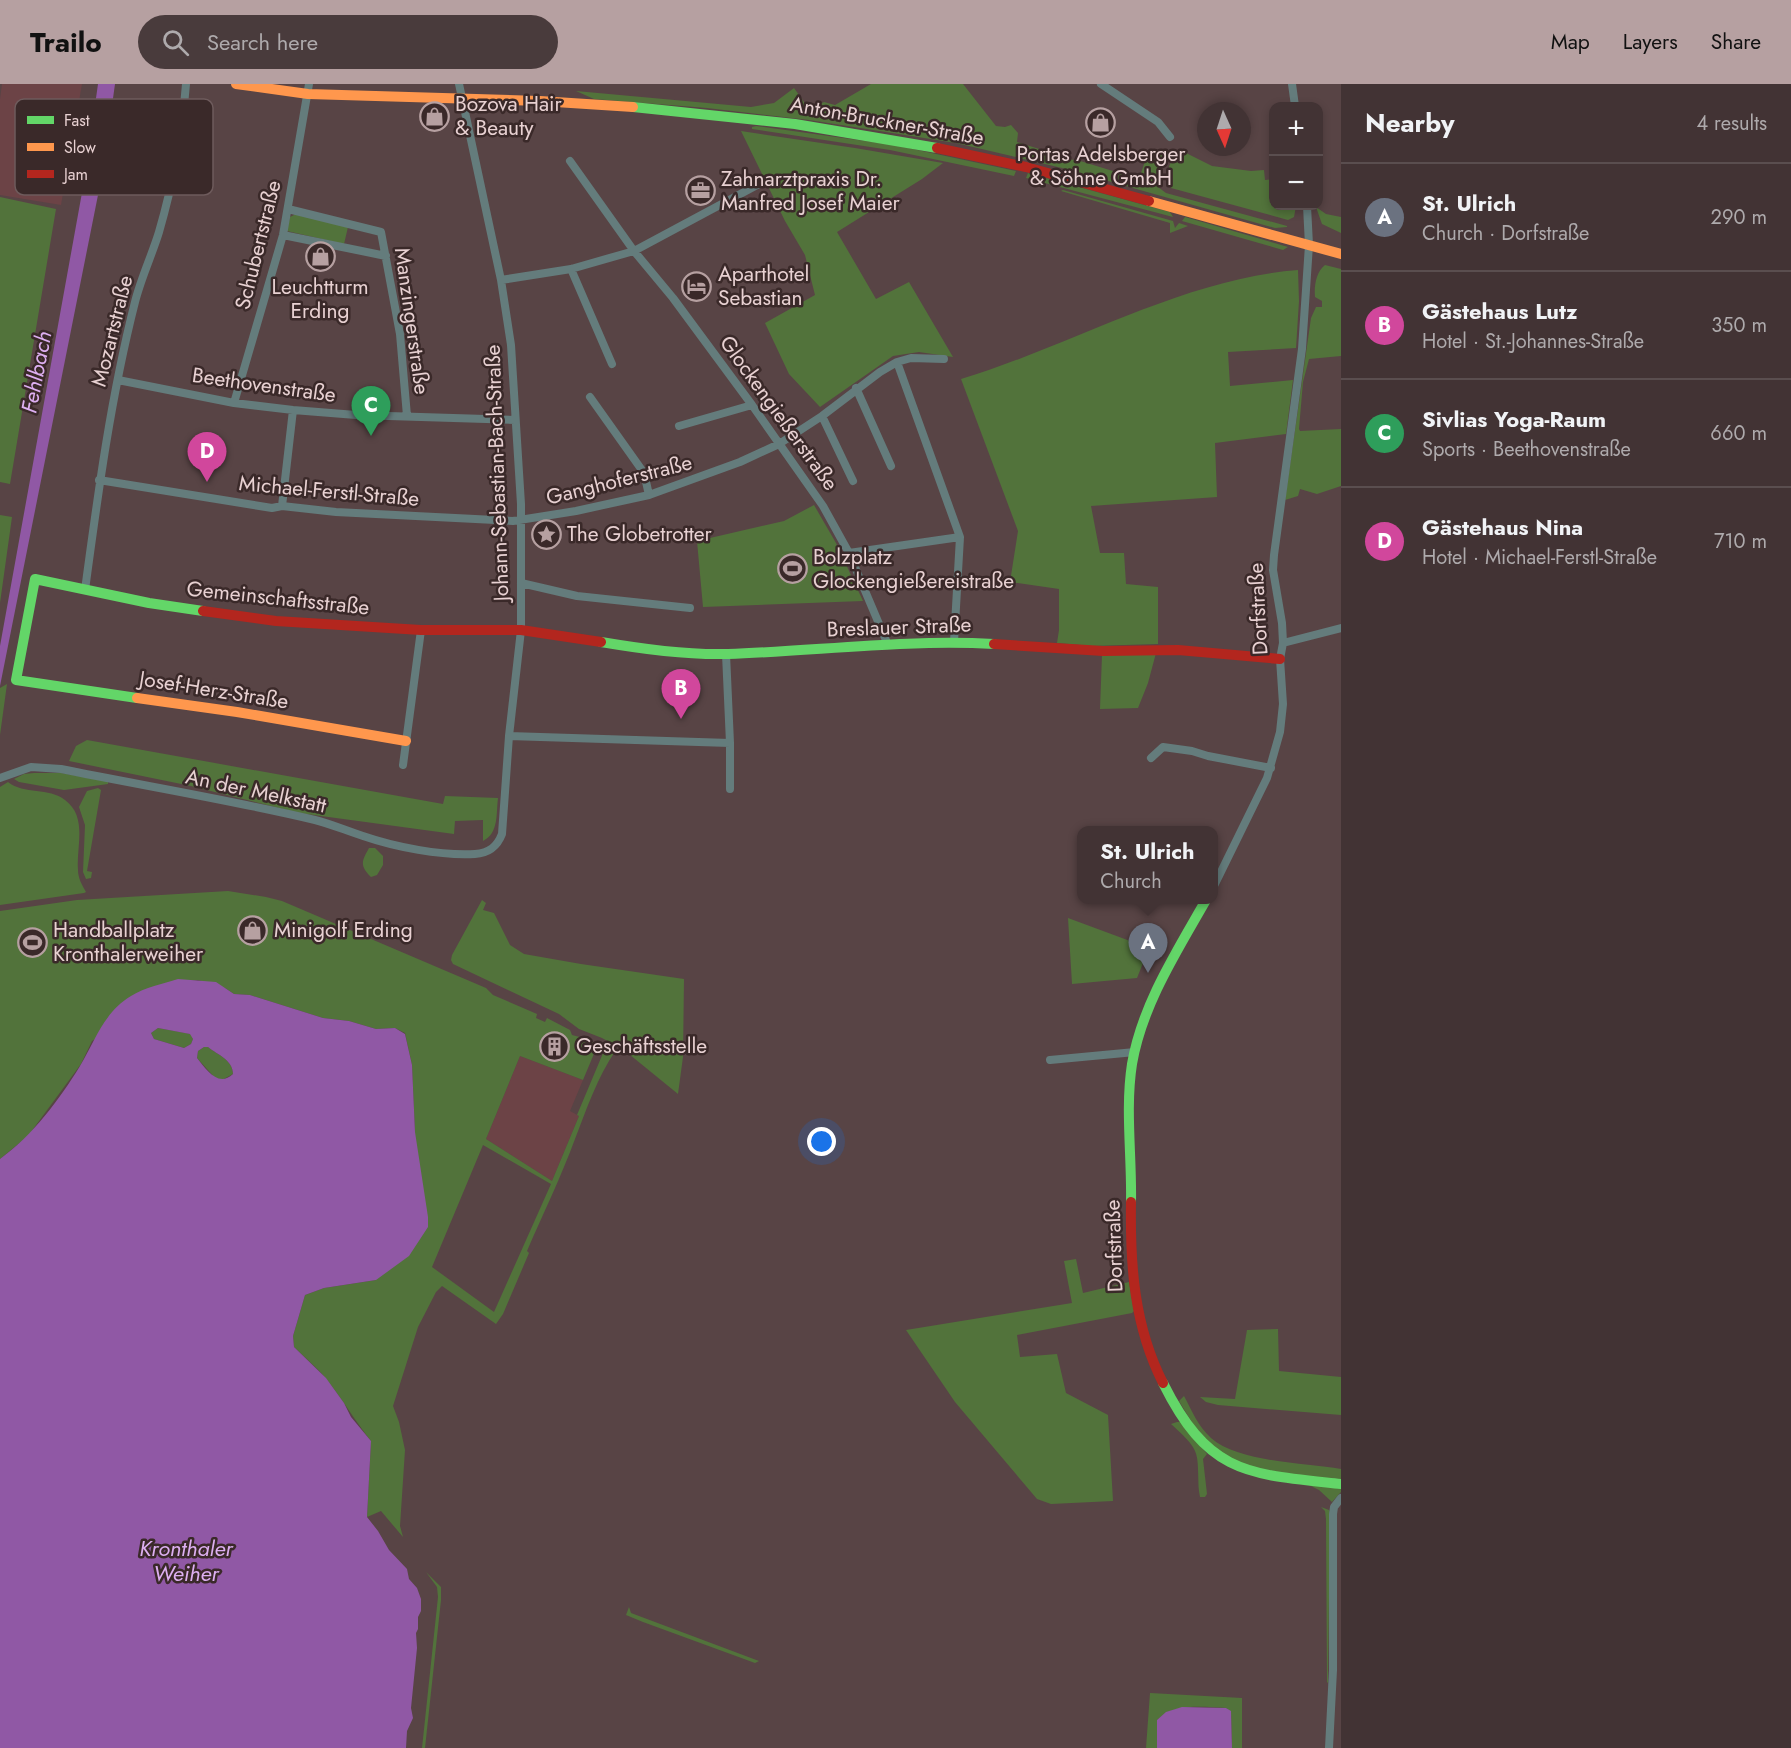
<!DOCTYPE html>
<meta charset="utf-8">
<style>
:root{--surface:#423334;--page:#493b3c;--text:#f1f3f6;--muted:#aeaaac;--line:#5a4e4f;--accent:#b6a0a1}
body{margin:0;font-family:Jost,sans-serif;background:var(--page);color:var(--text)}
.controls{position:absolute;right:18px;top:18px;display:grid;overflow:hidden;border-radius:12px;box-shadow:0 3px 9px #0003}
.controls button{width:54px;height:54px;display:grid;place-items:center;padding:0;border:0;border-bottom:2px solid var(--line);background:var(--surface);color:var(--text);font:30px sans-serif}
.compass{position:absolute;left:1197px;top:18px;width:54px;height:54px;border-radius:50%;background:var(--surface);box-shadow:0 3px 9px #0003;rotate:177deg}
.you{position:absolute;left:822px;top:1058px;width:21px;height:21px;margin:-15px;border:4px solid #fff;border-radius:50%;background:#1a73e8;box-shadow:0 0 0 9px #1a73e833}
.badge{display:grid;place-items:center;width:39px;height:39px;border-radius:50%;background:var(--accent);color:#fff;font-size:20px;font-weight:700}
.pin{position:absolute;translate:-50% -50px;filter:drop-shadow(0 2px 3px #0008)}
.pin::after{content:'';position:absolute;top:32px;width:21px;height:18px;background:inherit;clip-path:polygon(0 0,100% 0,50% 100%)}
.popup{position:absolute;left:1077px;top:742px;width:141px;height:78px;box-sizing:border-box;display:grid;place-content:center;border-radius:12px;background:var(--surface);filter:drop-shadow(0 2px 4px #0005);font-size:20px;white-space:nowrap;color:var(--muted)}
.popup b{font-size:22px;color:var(--text)}
.popup::after{content:'';position:absolute;left:50%;top:100%;margin-left:-12px;border:12px solid transparent;border-top-color:var(--surface)}
.list{margin:0;padding:0;list-style:none}
h2{display:flex;justify-content:space-between;align-items:center;height:78px;margin:0;padding:0 24px;font-size:26px}
h2 small{font-size:20px;font-weight:400;color:var(--muted)}
.list li{display:grid;grid-template-columns:39px 1fr auto;gap:18px;align-items:center;box-sizing:border-box;height:108px;padding:0 24px;border-top:2px solid var(--line)}
.list b{display:block;font-size:22px;white-space:nowrap}
.list p{margin:0;font-size:20px;white-space:nowrap;color:var(--muted)}
.list em{font-size:20px;font-style:normal;color:var(--muted)}
.icon{flex:none;width:33px;height:33px;fill:none;stroke:currentColor;stroke-width:2;stroke-linecap:round;stroke-linejoin:round}
.map{position:relative;flex:none;width:1341px;height:1664px;overflow:hidden}
header{display:flex;align-items:center;gap:36px;box-sizing:border-box;height:84px;padding:0 30px;background:var(--accent);color:#111}
header strong{font-size:28px}
nav{display:flex;gap:33px;margin-inline-start:auto;font-size:21px}
.search{width:420px;height:54px;background:var(--page);display:flex;align-items:center;gap:15px;box-sizing:border-box;padding:0 21px;border-radius:33px;color:var(--muted);font-size:22px}
main{display:flex}
aside{flex:1;background:var(--surface)}
.map>svg:first-child{display:block}
</style>
<header>
<strong>Trailo</strong>
<div class="search"><svg class="icon" aria-label="search" viewBox="0 0 24 24"><circle cx="10" cy="10" r="6"/><path d="M15 15l6 6"/></svg>Search here</div>
<nav><a>Map</a><a>Layers</a><a>Share</a></nav>
</header>
<main>
<div class="map">
<svg width="1341" height="1664" viewBox="0 0 1341 1664">
<rect width="100%" height="100%" fill="#584445"/>
<path fill="#6c4346" d="M2,0H82L61,121L0,111V15Z
M520,972L583,996L570,1027L579,1032L552,1097L486,1055Z"/>
<path fill="#52733b" fill-rule="evenodd" d="M871,0H963L996,42L1005,43L1011,41L1018,49L1017,58L1055,70L1060,75L1077,76L1139,95L1147,71L1163,69L1157,91L1158,103L1166,109L1287,142V143L1275,144L1062,84L956,59L809,36L707,24L594,15L576,7L751,23L774,19L794,4L809,25L824,18L835,21Z
M756,42L894,61L1016,87L1014,92L890,66L752,45V43Z
M741,47L855,64L943,79L922,95L837,148L876,215L909,198L953,273L919,268L893,272L820,323L789,290L765,239L815,211L805,171L785,137Z
M1180,66L1212,82L1251,87L1264,86L1265,96L1273,95L1274,122H1296L1294,133L1288,136L1171,104C1161,92 1171,76 1180,66Z
M1028,89L1170,128L1173,133L1026,94Z
M1063,106L1173,137L1175,144L1179,139L1188,142L1170,149V139L1061,107Z
M0,113L56,125L10,400L0,398Z
M1316,123L1326,130L1341,133V149L1322,140Z
M296,130L348,143L344,160L287,147L290,133Z
M1185,133L1288,163L1283,166L1182,137Z
M1325,181L1341,185V272L1309,275L1303,298L1299,345L1300,347L1341,345V402L1317,410L1300,405L1298,412L1285,416L1311,234L1316,223H1322V217L1315,213C1314,202 1316,188 1325,181Z
M1298,186L1299,217L1296,264L1228,268L1230,302L1293,296L1286,350L1215,359L1217,413L1091,422L1100,469H1124L1126,500L1158,503V560L1092,562L1057,559L1059,546V505L1010,498L1018,447L961,295C1071,262 1182,195 1298,186Z
M814,421L836,459L863,517L703,523L697,457L784,437Z
M0,431L12,433L0,519Z
M1156,569L1148,599L1138,624L1100,625L1102,571Z
M7,600L0,651V604Z
M87,656L443,720L445,712L498,714C496,730 499,749 483,757V736L455,737L454,750L299,729L191,702L69,677L76,662Z
M34,689H61L108,697V700L64,706L19,698L14,695L24,690Z
M8,698C24,711 49,703 65,716C88,733 76,763 78,786C78,794 82,801 86,808L84,809L0,821V703Z
M98,704L101,706L87,787L92,788L91,794L86,795L83,788L85,741L79,723L87,707Z
M369,764H375L383,772V781L377,791L371,793C359,781 362,777 369,764Z
M228,807L266,813L282,817L486,904L493,911L537,930L536,934L545,938L547,934L570,946L572,951C582,954 594,954 596,965L583,996L520,972L486,1055L552,1097L579,1032L577,1031L606,962L616,966C597,994 587,1024 575,1055C561,1093 543,1130 527,1167L529,1169L503,1230L496,1240L442,1202L436,1208L418,1243L393,1322L399,1338L405,1366L400,1442L403,1453L381,1427L367,1433L371,1357C355,1337 343,1316 327,1296C318,1284 305,1274 294,1263L293,1252L305,1211L324,1204L376,1196L415,1048L412,981L405,949L395,944L376,945L349,937L323,934L250,911L234,910L225,904L198,896L188,897L92,957L81,980L28,1052L0,1075V827L77,816ZM483,1061L551,1100L494,1228L432,1183Z
M482,816L486,819L483,826L494,829L510,861L524,870L581,880L684,895L683,973L678,1010L624,966L602,954L579,945L559,930L453,880L451,876L452,871Z
M1068,834L1149,864L1137,894L1072,900Z
M158,944L191,950L193,955L191,960L184,964L154,955L151,949Z
M204,963H208C218,971 233,976 233,990L222,996L216,995L197,974L198,967Z
M1076,1175L1083,1209L1129,1198L1134,1227L1132,1229L1017,1251L1020,1273L1057,1270L1066,1309L1108,1331L1113,1417L1051,1420L1037,1415L955,1318L906,1246L1072,1219L1064,1177Z
M1278,1245L1279,1287L1341,1293V1331L1218,1321L1206,1318L1200,1313L1235,1315L1247,1246Z
M1184,1312C1192,1327 1198,1342 1211,1354C1238,1378 1305,1379 1341,1385V1396C1311,1392 1246,1388 1222,1371C1203,1358 1191,1337 1179,1317Z
M1177,1338H1181L1207,1370L1203,1375L1207,1410L1205,1413H1200L1199,1407C1197,1367 1202,1368 1171,1340Z
M1307,1400L1341,1404V1408L1332,1418L1319,1406Z
M1321,1423L1329,1426L1330,1428L1328,1599L1327,1598L1326,1435L1325,1427Z
M426,1488L441,1503V1516L425,1664H422L438,1513L437,1503Z
M629,1523L631,1529L759,1577L755,1579L643,1538L626,1531Z
M1150,1609L1242,1614V1664H1232L1231,1628L1226,1624C1201,1623 1176,1619 1157,1636V1664H1146Z"/>
<path fill="#9058a5" fill-rule="evenodd" d="M98,0H115L103,86L0,602V562L85,92Z
M178,895L216,898L234,910L250,911L323,934L349,937L376,945L395,944L405,950L412,981L415,1048L428,1133V1143L409,1172L376,1196L324,1204L305,1211L293,1252L294,1263L326,1294L344,1319L351,1333L371,1357L367,1433L378,1447L389,1466L407,1485L409,1495L417,1504L421,1515V1527L418,1533V1545L416,1549L417,1564L411,1624L413,1634L407,1647L406,1664H0V1075C33,1051 59,1016 80,982C95,957 104,928 131,912C145,903 163,900 178,895ZM158,944L190,950L193,955L191,960L184,964L154,955L151,949ZM204,963H208C218,971 233,976 233,990C218,1004 206,985 197,974L198,967Z
M1182,1623L1226,1624L1231,1627L1232,1664H1157V1636L1166,1628Z"/>
<g fill="none" stroke-linecap="round" stroke-linejoin="round">
<path stroke="#647c7c" stroke-width="8" d="M1101,0L1158,38L1170,53
M1292,0L1295,22
M570,77L634,167L673,214L752,321L823,422L849,469L888,561
M288,125L381,148L400,250L407,332
M283,151L386,172
M571,185L612,280
M501,196L571,185L634,167L759,100
M897,278L960,453L954,558
M118,296L234,319L293,326L356,331L515,336
M856,304L891,382
M590,313L644,389L649,411
M234,319L283,151L309,0
M822,332L853,397
M679,342L752,321
M99,396L272,424L282,422L336,428L513,437L576,427L649,411L740,378L779,360L822,332L880,288L897,278L911,274L944,275
M282,422L293,326
M849,469L960,453
M521,499L577,512L690,524
M85,506C98,409 111,312 135,218C141,194 152,171 159,148C173,100 182,50 186,0
M1283,559L1341,544
M726,570L730,659V705
M509,652L730,659
M1151,674L1163,663L1192,667L1208,672L1271,684
M403,681L421,546
M0,694L31,683L61,685C145,702 231,716 315,736C331,740 347,747 363,752C395,763 441,772 475,770C489,769 497,763 502,750L509,652L521,546V420L511,261L501,196L459,0
M1214,802L1267,694L1280,648L1283,620L1280,575L1283,559L1282,539L1273,486L1274,471L1302,265L1309,161L1307,122
M1050,976L1135,968
M1329,1664L1333,1586V1430L1334,1423L1341,1414"/>
<path stroke="#63d668" stroke-width="10" d="M633,23L795,40L937,64
M601,558C643,565 685,571 728,570C817,567 906,555 994,560
M137,614L16,596L35,495L149,519L203,527
M1131,1118C1132,1073 1125,1025 1132,980C1142,921 1177,867 1206,816
M1163,1299C1209,1391 1247,1390 1341,1400"/>
<path stroke="#ff974d" stroke-width="10" d="M236,0L308,10L540,17L633,23
M1149,117L1341,170
M137,614L237,628L406,657"/>
<path stroke="#b3261e" stroke-width="10" d="M937,64L1026,83L1149,117
M203,527L276,537L421,546H521L601,558
M994,560L1103,567L1178,566L1280,575
M1131,1118C1130,1181 1134,1242 1163,1299"/>
</g>
<defs>
<symbol id="shop-ring" viewBox="-11 -11 22 22"><circle r="9.5" fill="#3a2929" stroke="#b6a0a1" stroke-width="1.5"/><path d="M-5-2.5h2.3a2.7 3.5 0 0 1 5.4 0H5L5.5 6h-11ZM-1.5-2.5h3a1.5 2.3 0 0 0-3 0Z" fill="#b6a0a1"/></symbol>
<symbol id="office-ring" viewBox="-11 -11 22 22"><circle r="9.5" fill="#3a2929" stroke="#b6a0a1" stroke-width="1.5"/><path d="M-6-3h4V-5.5h4V-3h4V5H-6ZM-1-4.5V-3h2v-1.5ZM-6 0V1H6V0Z" fill="#b6a0a1"/></symbol>
<symbol id="hotel-ring" viewBox="-11 -11 22 22"><circle r="9.5" fill="#3a2929" stroke="#b6a0a1" stroke-width="1.5"/><path d="M-6-4.5h1.5V1H6V5H4.5V3h-9V5H-6ZM-4 0a1.8 1.8 0 1 1 3.6 0ZM.5 0V-2.5h3Q6-2.5 6 0Z" fill="#b6a0a1"/></symbol>
<symbol id="sight-ring" viewBox="-11 -11 22 22"><circle r="9.5" fill="#3a2929" stroke="#b6a0a1" stroke-width="1.5"/><path d="M0-6L1.8-2.2L6-1.7L2.9 1.2L3.7 5.4L0 3.3L-3.7 5.4L-2.9 1.2L-6-1.7L-1.8-2.2Z" fill="#b6a0a1"/></symbol>
<symbol id="stadium-ring" viewBox="-11 -11 22 22"><circle r="9.5" fill="#3a2929" stroke="#b6a0a1" stroke-width="1.5"/><path d="M0-5a6.5 5 0 1 0 0 10a6.5 5 0 1 0 0-10ZM-3.5-1.8h7v3.6h-7Z" fill="#b6a0a1"/></symbol>
<symbol id="building-ring" viewBox="-11 -11 22 22"><circle r="9.5" fill="#3a2929" stroke="#b6a0a1" stroke-width="1.5"/><path d="M-4-6H4V6H1V3H-1V6H-4ZM-2.5-4.3h1.7v1.8h-1.7ZM.8-4.3h1.7v1.8H.8ZM-2.5-1h1.7V.8h-1.7ZM.8-1h1.7V.8H.8Z" fill="#b6a0a1"/></symbol>
</defs>
<g fill-rule="evenodd">
<use href="#shop-ring" x="418" y="16" width="33" height="33"/>
<use href="#shop-ring" x="1084" y="22" width="33" height="33"/>
<use href="#office-ring" x="684" y="90" width="33" height="33"/>
<use href="#shop-ring" x="304" y="156" width="33" height="33"/>
<use href="#hotel-ring" x="680" y="186" width="33" height="33"/>
<use href="#sight-ring" x="530" y="434" width="33" height="33"/>
<use href="#stadium-ring" x="776" y="468" width="33" height="33"/>
<use href="#shop-ring" x="236" y="830" width="33" height="33"/>
<use href="#stadium-ring" x="16" y="842" width="33" height="33"/>
<use href="#building-ring" x="538" y="946" width="33" height="33"/>
</g>
<g text-anchor="middle" stroke-width="5" stroke-linejoin="round" paint-order="stroke">
<g font-size="21" fill="#e8d1d2" stroke="#3a2929" text-anchor="start">
<text x="455" y="27">Bozova Hair<tspan x="455" dy="24">&amp; Beauty</tspan></text>
<text x="1101" y="77" text-anchor="middle">Portas Adelsberger<tspan x="1101" dy="24">&amp; Söhne GmbH</tspan></text>
<text x="721" y="102">Zahnarztpraxis Dr.<tspan x="721" dy="24">Manfred Josef Maier</tspan></text>
<text x="718" y="197">Aparthotel<tspan x="718" dy="24">Sebastian</tspan></text>
<text x="320" y="210" text-anchor="middle">Leuchtturm<tspan x="320" dy="24">Erding</tspan></text>
<text x="567" y="457">The Globetrotter</text>
<text x="813" y="480">Bolzplatz<tspan x="813" dy="24">Glockengießereistraße</tspan></text>
<text x="53" y="853">Handballplatz<tspan x="53" dy="24">Kronthalerweiher</tspan></text>
<text x="274" y="853">Minigolf Erding</text>
<text x="576" y="969">Geschäftsstelle</text>
</g>
<g font-size="21" fill="#e8d1d2" stroke="#3a2929">
<text transform="translate(887 37) rotate(10)" y="7">Anton-Bruckner-Straße</text>
<text transform="translate(258 161) rotate(-76)" y="7">Schubertstraße</text>
<text transform="translate(412 237) rotate(82)" y="7">Manzingerstraße</text>
<text transform="translate(112 247) rotate(-76)" y="7">Mozartstraße</text>
<text transform="translate(264 301) rotate(8)" y="7">Beethovenstraße</text>
<text transform="translate(779 329) rotate(54)" y="7">Glockengießerstraße</text>
<text transform="translate(497 389) rotate(-92)" y="7">Johann-Sebastian-Bach-Straße</text>
<text transform="translate(619 396) rotate(-14)" y="7">Ganghoferstraße</text>
<text transform="translate(329 407) rotate(5)" y="7">Michael-Ferstl-Straße</text>
<text transform="translate(278 514) rotate(6)" y="7">Gemeinschaftsstraße</text>
<text transform="translate(1258 525) rotate(-93)" y="7">Dorfstraße</text>
<text transform="translate(899 543) rotate(-2)" y="7">Breslauer Straße</text>
<text transform="translate(214 606) rotate(9)" y="7">Josef-Herz-Straße</text>
<text transform="translate(256 707) rotate(12)" y="7">An der Melkstatt</text>
<text transform="translate(1114 1162) rotate(-92)" y="7">Dorfstraße</text>
</g>
<g font-size="22" font-style="italic" fill="#ddaff1" stroke="#3a2929">
<text transform="translate(36 288) rotate(-79)" y="8">Fehlbach</text>
<text x="186" y="1472">Kronthaler<tspan x="186" dy="25">Weiher</tspan></text>
</g>
</g>
<rect x="15" y="15" width="198" height="96" rx="9" fill="#3a2929" stroke="#6e5b5c" stroke-width="1.5"/>
<rect x="27" y="32" width="27" height="8" fill="#63d668"/>
<rect x="27" y="59" width="27" height="8" fill="#ff974d"/>
<rect x="27" y="86" width="27" height="8" fill="#b3261e"/>
<g font-size="16" fill="#e8d1d2">
<text x="64" y="42">Fast</text>
<text x="64" y="69">Slow</text>
<text x="64" y="96">Jam</text>
</g>
</svg>
<div class="controls">
<button>+</button>
<button>−</button>
</div>
<svg class="compass" viewBox="-18 -18 36 36"><path d="M0-13l5 13h-10z" fill="#e53935"/><path d="M0 13l5-13h-10z" fill="#aeaaac"/></svg>
<div class="you"></div>
<div class="pin badge" style="left:1148px;top:889px;background:#6b7280">A</div>
<div class="popup"><b>St. Ulrich</b>Church</div>
<div class="pin badge" style="left:681px;top:635px;background:#d1479c">B</div>
<div class="pin badge" style="left:371px;top:352px;background:#2e9e5b">C</div>
<div class="pin badge" style="left:207px;top:398px;background:#d1479c">D</div>
</div>
<aside>
<h2>Nearby<small>4 results</small></h2>
<ul class="list">
<li><span class="badge" style="background:#6b7280">A</span><div><b>St. Ulrich</b><p>Church · Dorfstraße</p></div><em>290 m</em></li>
<li><span class="badge" style="background:#d1479c">B</span><div><b>Gästehaus Lutz</b><p>Hotel · St.-Johannes-Straße</p></div><em>350 m</em></li>
<li><span class="badge" style="background:#2e9e5b">C</span><div><b>Sivlias Yoga-Raum</b><p>Sports · Beethovenstraße</p></div><em>660 m</em></li>
<li><span class="badge" style="background:#d1479c">D</span><div><b>Gästehaus Nina</b><p>Hotel · Michael-Ferstl-Straße</p></div><em>710 m</em></li>
</ul>
</aside>
</main>
